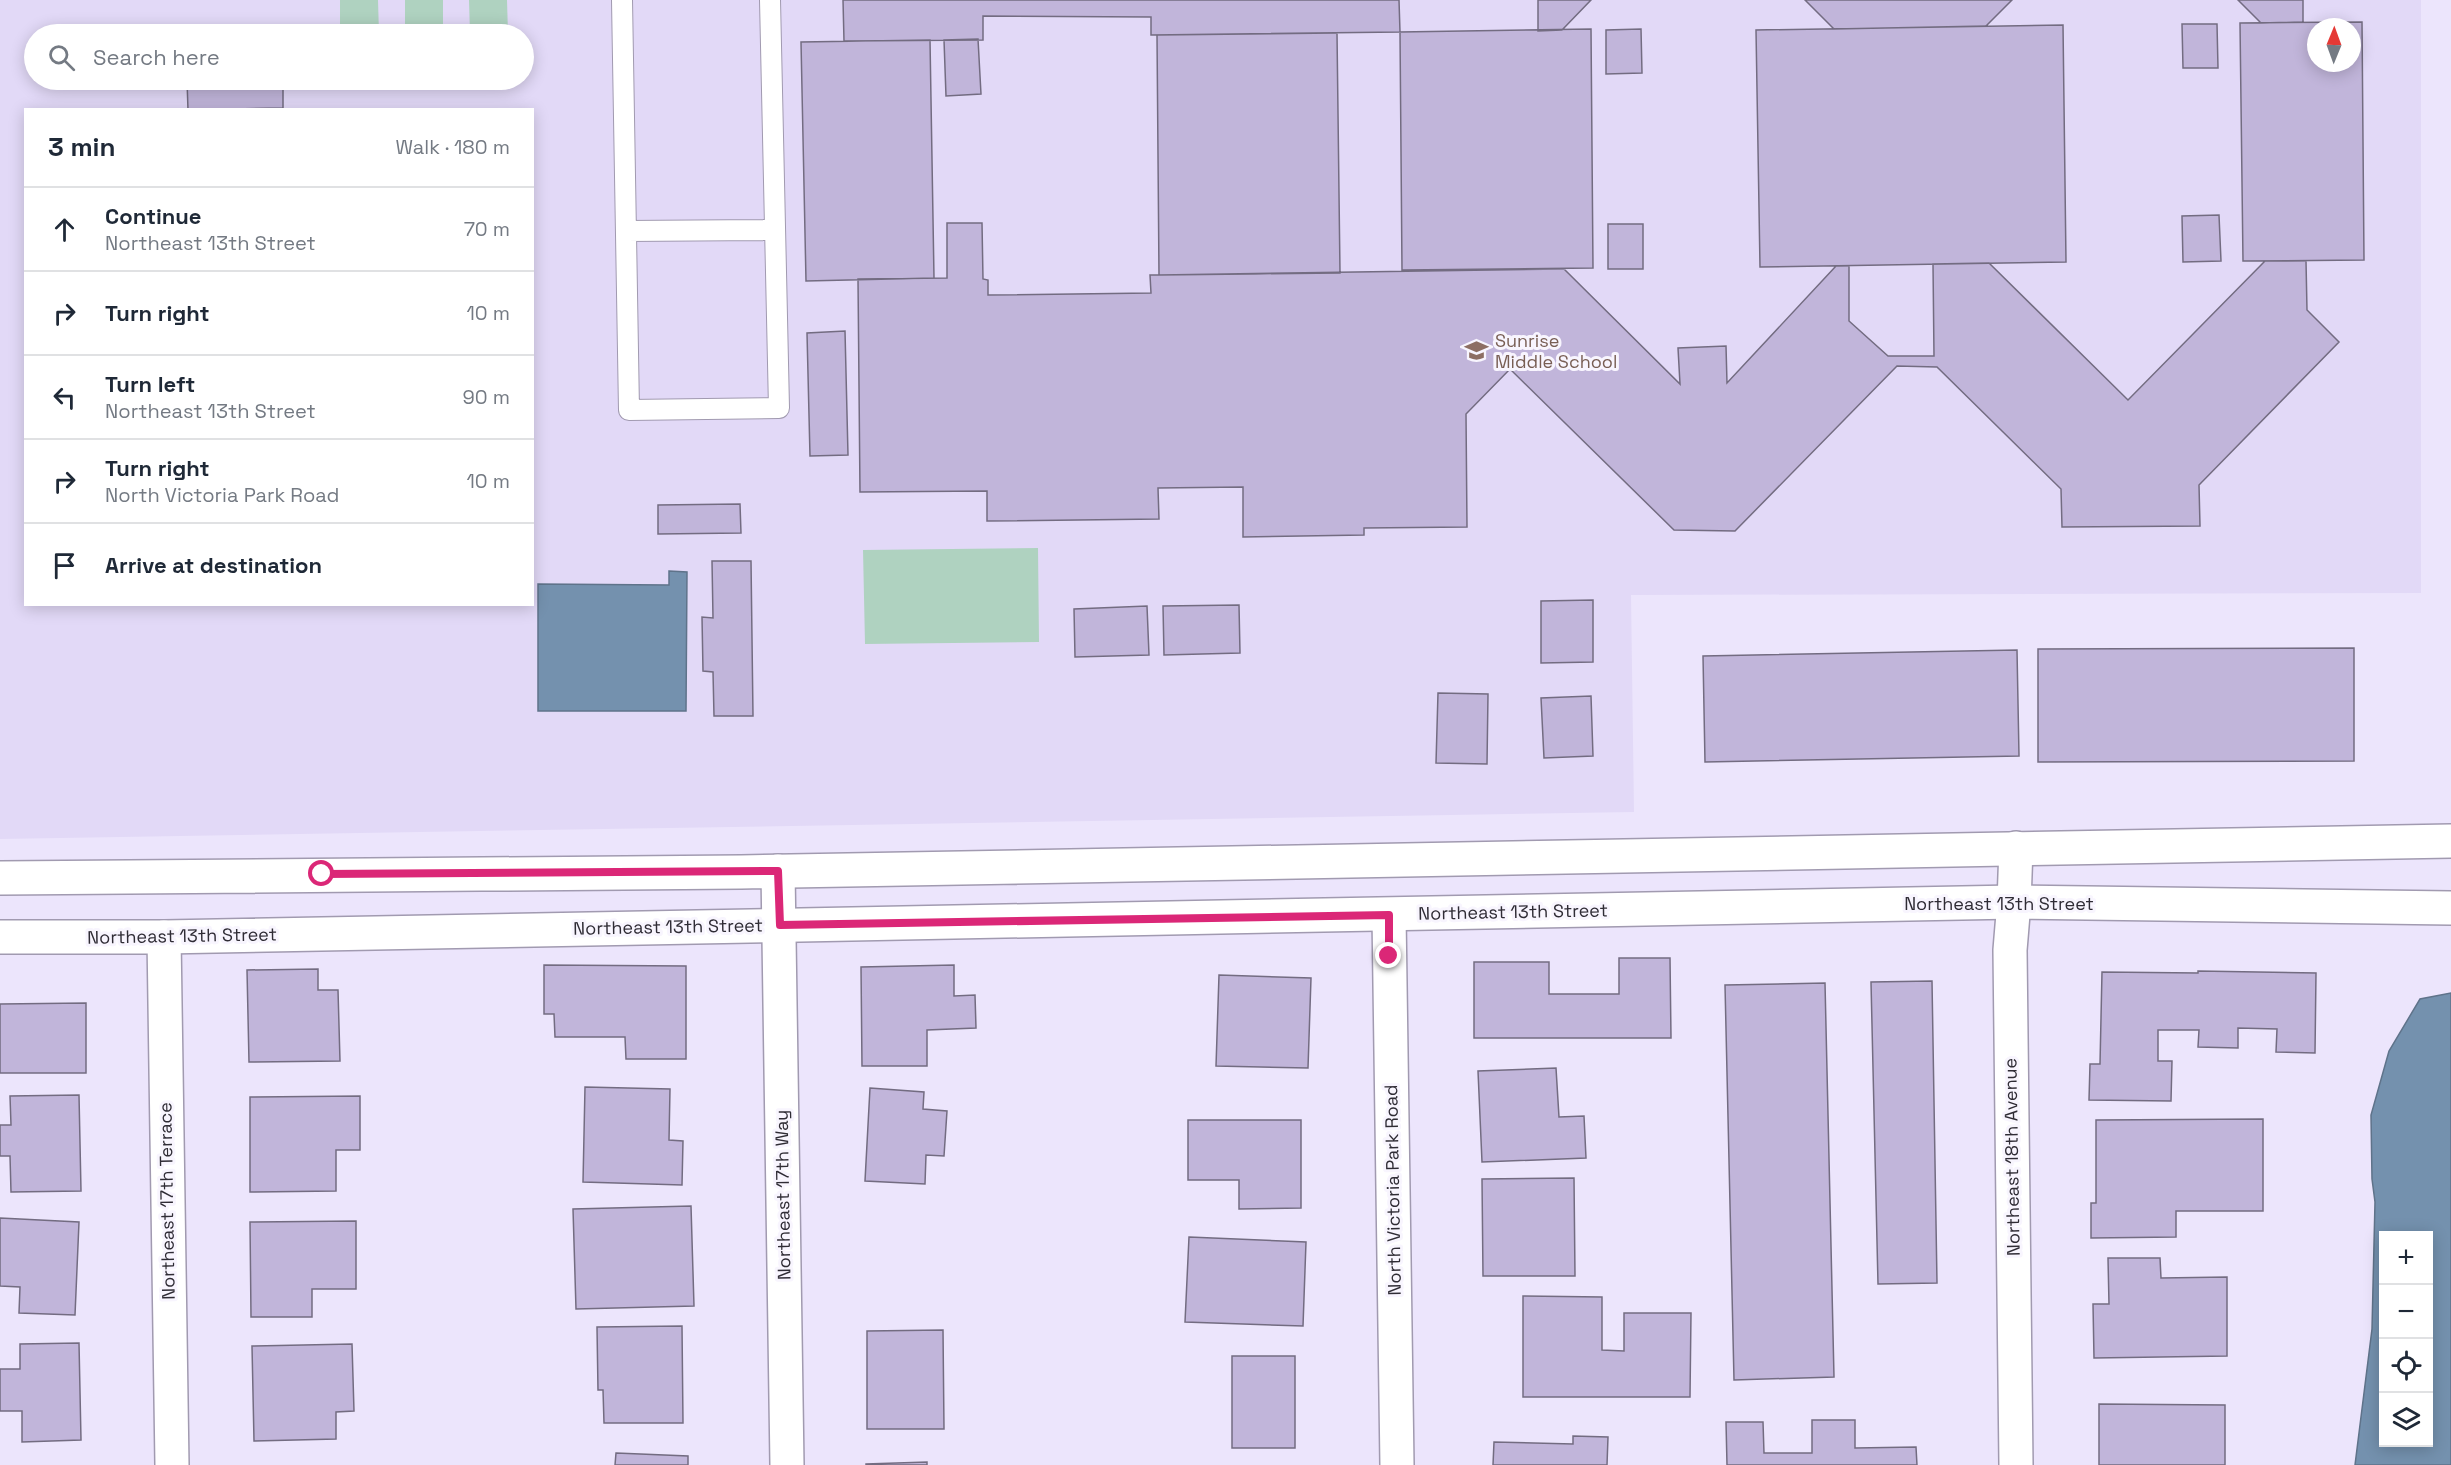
<!DOCTYPE html>
<meta charset="utf-8">
<style>
:root{--surface:#fff;--page:#f2f2f3;--text:#1f2937;--muted:#747a83;--line:#e0e1e3}
body{margin:0;font-family:"Space Grotesk",sans-serif;background:var(--page);color:var(--text)}
.controls{position:absolute;right:18px;bottom:18px;display:grid;overflow:hidden;border-radius:0px;box-shadow:0 3px 15px #0003}
.controls button{width:54px;height:54px;display:grid;place-items:center;padding:0;border:0;border-bottom:2px solid var(--line);background:var(--surface);color:var(--text);font:30px sans-serif}
.compass{position:absolute;left:2307px;top:18px;width:54px;height:54px;border-radius:50%;background:var(--surface);box-shadow:0 3px 15px #0003;rotate:1deg}
.stop{position:absolute;width:18px;height:18px;margin:-14px;border:4px solid #db2777;border-radius:50%;background:#fff}
.stop.end{background:#db2777;border-color:#fff;box-shadow:0 2px 6px #0008}
.list{margin:0;padding:0;list-style:none}
h2{display:flex;justify-content:space-between;align-items:center;height:78px;margin:0;padding:0 24px;font-size:26px}
h2 small{font-size:20px;font-weight:400;color:var(--muted)}
.list li{display:grid;grid-template-columns:39px 1fr auto;gap:18px;align-items:center;box-sizing:border-box;height:84px;padding:0 24px;border-top:2px solid var(--line)}
.list b{display:block;font-size:22px;white-space:nowrap}
.list p{margin:0;font-size:20px;white-space:nowrap;color:var(--muted)}
.list em{font-size:20px;font-style:normal;color:var(--muted)}
.icon{flex:none;width:33px;height:33px;fill:none;stroke:currentColor;stroke-width:2;stroke-linecap:round;stroke-linejoin:round}
.map{position:relative;flex:none;width:2451px;height:1465px;overflow:hidden}
.search{position:absolute;background:var(--surface);box-shadow:0 3px 15px #0003;left:24px;top:24px;width:510px;height:66px;display:flex;align-items:center;gap:15px;box-sizing:border-box;padding:0 21px;border-radius:33px;color:var(--muted);font-size:22px}
.panel{position:absolute;background:var(--surface);box-shadow:0 3px 15px #0003;left:24px;top:108px;width:510px;height:498px;border-radius:0px}
.map>svg:first-child{display:block}
</style>
<div class="map">
<svg width="2451" height="1465" viewBox="0 0 2451 1465">
<rect width="100%" height="100%" fill="#ece5fc"/>
<path fill="#e2d9f7" fill-rule="evenodd" d="M0,0H2421V593L1631,595L1634,812L0,839ZM2316,27H2352V63H2316ZM34,34H524V80H34ZM26,110H532V604H26Z"/>
<path fill="#afd2c0" d="M340,0H378L379,34H340Z
M405,0H443V34H405Z
M469,0H507L508,34H470Z
M1038,548L1039,642L865,644L863,550Z"/>
<path fill="#7491ae" stroke="#5f738a" stroke-width="1.5" fill-rule="evenodd" d="M669,571L687,572L686,711H538V584L669,585Z
M2451,993V1465H2355L2372,1329L2375,1202L2372,1179L2371,1115L2389,1051L2420,999ZM2384,1236H2428V1442H2384Z"/>
<path fill="#c1b5da" stroke="#736c81" stroke-width="1.5" fill-rule="evenodd" d="M843,0H1399L1400,32L1151,35V17L983,16V40L844,41Z
M1538,0H1591L1562,30L1538,31Z
M1805,0H2012L1986,26L1834,29Z
M2238,0H2303V22L2261,23Z
M2362,22L2364,260L2243,261L2240,23ZM2316,27H2352V63H2316Z
M2182,24H2217L2218,68H2183Z
M2063,25L2066,262L1760,267L1756,30Z
M1591,29L1593,268L1402,270L1400,32Z
M1641,29L1642,73L1606,74V30Z
M1337,33L1340,273L1159,275L1157,35Z
M978,39L981,94L946,96L944,40Z
M930,40L934,278L806,281L801,42Z
M187,80H283V108L188,110Z
M2219,215L2221,261L2183,262L2182,216Z
M947,223H982L983,279L988,280V295L1151,293L1150,275H1159L1564,269L1680,384L1678,348L1726,346L1727,383L1836,266H1849V321L1888,356H1934L1933,264L1989,263L2128,400L2265,261H2306L2307,310L2339,342L2199,485L2200,526L2062,527L2061,489L1937,367L1897,366L1735,531L1674,530L1510,369L1466,414L1467,527L1364,528V535L1243,537V487L1158,488L1159,519L987,521V491L860,492L858,279L947,278Z
M1608,224H1643V269H1608Z
M845,331L848,455L810,456L807,333Z
M740,504L741,533L658,534V505Z
M712,561H751L753,716H714L713,672L703,671L702,617L713,618Z
M1593,600V662L1541,663V601Z
M1239,605L1240,653L1164,655L1163,606Z
M1147,606L1149,655L1075,657L1074,609Z
M2354,648V761L2038,762V649Z
M2017,650L2019,756L1705,762L1703,656Z
M1438,693L1488,694L1487,764L1436,763Z
M1591,696L1593,756L1544,758L1541,698Z
M1619,958H1670L1671,1038H1474V962H1549V994H1619Z
M544,965L686,966V1059H626L625,1037H555L554,1014H544Z
M954,965V996L975,995L976,1028L927,1030V1066H862L861,967Z
M318,969V990H338L340,1061L249,1062L247,970Z
M2198,971L2316,973L2315,1053L2276,1052L2277,1029L2238,1028V1048L2198,1047L2199,1030H2158V1061H2172L2171,1101L2089,1100L2090,1064H2100L2102,972L2198,973Z
M1219,975L1311,978L1308,1068L1216,1066Z
M1932,981L1937,1283L1878,1284L1871,982Z
M1825,983L1834,1377L1734,1380L1725,985Z
M86,1003V1073H0V1004Z
M1556,1068L1559,1117L1584,1116L1586,1158L1482,1162L1478,1071Z
M585,1087L670,1089L669,1140L683,1141L682,1185L583,1182Z
M870,1088L924,1092L923,1109L947,1111L944,1156L926,1155L925,1184L865,1181Z
M79,1095L81,1191L11,1192L10,1156H0V1125H11L10,1096Z
M360,1096V1150H336V1191L250,1192V1097Z
M2263,1119V1211H2176V1237L2091,1238V1203H2096V1120Z
M1188,1120H1301V1208L1239,1209V1180H1188Z
M1574,1178L1575,1276H1483L1482,1179Z
M691,1206L694,1306L576,1309L573,1209Z
M0,1218L79,1222L75,1315L19,1313L20,1287L0,1286Z
M356,1221V1289H312V1317H251L250,1222Z
M1189,1237L1306,1242L1303,1326L1185,1322Z
M2108,1258H2160L2161,1278L2227,1277V1356L2094,1358L2093,1304H2109Z
M1523,1296L1602,1297V1350L1624,1351V1313H1691L1690,1397H1523Z
M682,1326L683,1423H604L603,1390H598L597,1327Z
M943,1330L944,1429H867V1331Z
M79,1343L81,1440L22,1442V1411H0V1369H20V1344Z
M352,1344L354,1411L336,1412V1439L254,1441L252,1346Z
M1232,1356H1295V1448H1232Z
M2099,1404L2225,1405V1465H2099Z
M1812,1420H1855V1448L1916,1447L1917,1465H1727L1726,1422H1763L1764,1453H1812Z
M1573,1436L1608,1437L1607,1465H1493L1494,1442L1573,1444Z
M616,1453L688,1456V1465H615Z
M927,1462V1465H866V1464Z"/>
<g fill="none" stroke-linecap="round" stroke-linejoin="round">
<defs>
<path id="lane" d="M622,0L629,410L779,408L770,0
M626,231L775,230"/>
<path id="street" d="M2016,848L2014,902L2010,950L2016,1465
M778,871L787,1465
M1389,915L1397,1465
M164,937L172,1465"/>
<path id="secondary" d="M0,878L741,872L2451,841
M0,937H164L2014,902L2451,908"/>
</defs>
<use href="#lane" stroke="#a19ab0" stroke-width="22"/>
<use href="#street" stroke="#a19ab0" stroke-width="36"/>
<use href="#secondary" stroke="#a19ab0" stroke-width="36"/>
<use href="#lane" stroke="#fff" stroke-width="20"/>
<use href="#street" stroke="#fff" stroke-width="33"/>
<use href="#secondary" stroke="#fff" stroke-width="33"/>
</g>
<g fill="none" stroke-linecap="round" stroke-linejoin="round">
<path stroke="#db2777" stroke-width="8" d="M322,874L778,871L780,925L1389,915V956"/>
</g>
<defs>
<symbol id="school-bare" viewBox="-9 -9 18 18"><path d="M0-5L7-2L0 1L-7-2ZM-4 1L0 2.5L4 1V4Q0 6-4 4Z" fill="#8d6e63" stroke="#f8f5fe" stroke-width="2.5" paint-order="stroke"/></symbol>
</defs>
<g fill-rule="evenodd">
<use href="#school-bare" x="1460" y="334" width="33" height="33"/>
</g>
<g text-anchor="middle" stroke-width="6" stroke-linejoin="round" paint-order="stroke">
<g font-size="18" fill="#785e54" stroke="#f8f5fe" text-anchor="start">
<text x="1495" y="347">Sunrise<tspan x="1495" dy="21">Middle School</tspan></text>
</g>
<g font-size="18" fill="#2f2c35" stroke="#f8f5fe">
<text x="1999" y="910">Northeast 13th Street</text>
<text transform="translate(1513 912) rotate(-1)" y="6">Northeast 13th Street</text>
<text transform="translate(668 927) rotate(-1)" y="6">Northeast 13th Street</text>
<text transform="translate(182 936) rotate(-1)" y="6">Northeast 13th Street</text>
<text transform="translate(2012 1157) rotate(-91)" y="6">Northeast 18th Avenue</text>
<text transform="translate(1393 1190) rotate(-91)" y="6">North Victoria Park Road</text>
<text transform="translate(783 1195) rotate(-91)" y="6">Northeast 17th Way</text>
<text transform="translate(167 1201) rotate(-91)" y="6">Northeast 17th Terrace</text>
</g>
</g>
</svg>
<div class="controls">
<button>+</button>
<button>−</button>
<button><svg class="icon" aria-label="locate" viewBox="0 0 24 24"><circle cx="12" cy="12" r="6"/><path d="M12 2v4M12 18v4M2 12h4M18 12h4"/></svg></button>
<button><svg class="icon" aria-label="layers" viewBox="0 0 24 24"><path d="M12 4l9 5-9 5-9-5zM3 14l9 5 9-5"/></svg></button>
</div>
<svg class="compass" viewBox="-18 -18 36 36"><path d="M0-13l5 13h-10z" fill="#e53935"/><path d="M0 13l5-13h-10z" fill="#747a83"/></svg>
<div class="stop" style="left:322px;top:874px"></div>
<div class="stop end" style="left:1389px;top:956px"></div>
<div class="search"><svg class="icon" aria-label="search" viewBox="0 0 24 24"><circle cx="10" cy="10" r="6"/><path d="M15 15l6 6"/></svg>Search here</div>
<section class="panel">
<h2>3 min<small>Walk · 180 m</small></h2>
<ul class="list">
<li><svg class="icon" aria-label="ahead" viewBox="0 0 24 24"><path d="M12 20V5M6 11l6-6 6 6"/></svg><div><b>Continue</b><p>Northeast 13th Street</p></div><em>70 m</em></li>
<li><svg class="icon" aria-label="right" viewBox="0 0 24 24"><path d="M7 20v-9h11M14 6l5 5-5 5"/></svg><div><b>Turn right</b></div><em>10 m</em></li>
<li><svg class="icon" aria-label="left" viewBox="0 0 24 24"><path d="M17 20v-9H6M10 6l-5 5 5 5"/></svg><div><b>Turn left</b><p>Northeast 13th Street</p></div><em>90 m</em></li>
<li><svg class="icon" aria-label="right" viewBox="0 0 24 24"><path d="M7 20v-9h11M14 6l5 5-5 5"/></svg><div><b>Turn right</b><p>North Victoria Park Road</p></div><em>10 m</em></li>
<li><svg class="icon" aria-label="arrive" viewBox="0 0 24 24"><path d="M6 21V4h12l-3 4 3 4H6"/></svg><div><b>Arrive at destination</b></div></li>
</ul>
</section>
</div>
